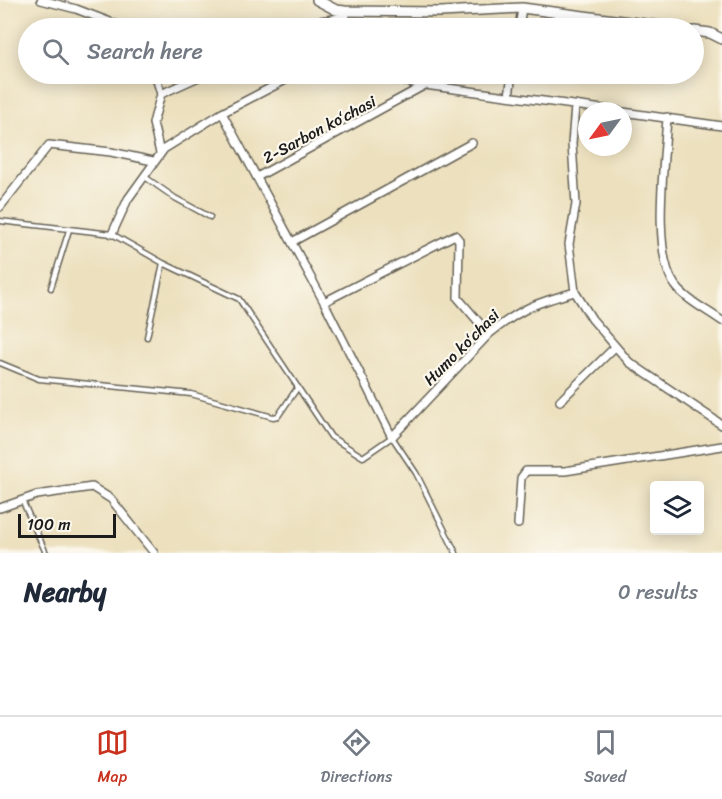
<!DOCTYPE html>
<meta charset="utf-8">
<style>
:root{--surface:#fff;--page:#f6f6f7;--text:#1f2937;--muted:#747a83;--line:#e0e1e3;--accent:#c8321e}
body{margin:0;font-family:Sriracha,sans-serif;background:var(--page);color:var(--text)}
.controls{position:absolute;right:18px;bottom:18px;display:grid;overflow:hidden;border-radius:6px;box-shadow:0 3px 15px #0003}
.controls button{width:54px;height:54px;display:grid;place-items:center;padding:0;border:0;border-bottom:2px solid var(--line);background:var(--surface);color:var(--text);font:30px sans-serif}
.compass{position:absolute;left:578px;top:102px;width:54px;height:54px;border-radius:50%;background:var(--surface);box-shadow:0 3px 15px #0003;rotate:237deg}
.scale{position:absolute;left:18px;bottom:15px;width:98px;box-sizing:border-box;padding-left:6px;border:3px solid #1c1c1c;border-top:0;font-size:16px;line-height:21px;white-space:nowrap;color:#1c1c1c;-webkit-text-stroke:4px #fbf7ec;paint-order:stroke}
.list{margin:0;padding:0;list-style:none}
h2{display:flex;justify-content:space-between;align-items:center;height:78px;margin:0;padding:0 24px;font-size:26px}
h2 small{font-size:20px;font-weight:400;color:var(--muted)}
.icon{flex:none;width:33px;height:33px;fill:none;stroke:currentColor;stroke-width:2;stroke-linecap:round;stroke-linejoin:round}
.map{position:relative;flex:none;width:722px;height:553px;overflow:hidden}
.search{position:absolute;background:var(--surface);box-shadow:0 3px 15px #0003;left:18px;right:18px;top:18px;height:66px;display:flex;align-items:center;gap:15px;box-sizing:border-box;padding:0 21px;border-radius:33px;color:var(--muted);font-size:22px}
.sheet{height:162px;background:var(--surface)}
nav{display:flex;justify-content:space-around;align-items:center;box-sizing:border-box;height:84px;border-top:2px solid var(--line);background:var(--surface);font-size:16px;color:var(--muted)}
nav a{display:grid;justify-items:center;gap:3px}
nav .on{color:var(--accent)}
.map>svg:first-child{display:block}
</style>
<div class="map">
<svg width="722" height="553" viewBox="0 0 722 553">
<rect width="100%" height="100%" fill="#fbf7ec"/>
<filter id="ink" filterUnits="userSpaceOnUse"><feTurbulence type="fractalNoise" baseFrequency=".0167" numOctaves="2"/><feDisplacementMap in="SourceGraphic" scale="12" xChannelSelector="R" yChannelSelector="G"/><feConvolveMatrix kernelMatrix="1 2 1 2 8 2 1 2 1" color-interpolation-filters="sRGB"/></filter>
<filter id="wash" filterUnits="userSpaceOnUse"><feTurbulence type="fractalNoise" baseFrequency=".008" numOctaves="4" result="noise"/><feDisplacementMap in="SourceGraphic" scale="24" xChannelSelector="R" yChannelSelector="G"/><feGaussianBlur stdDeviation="1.35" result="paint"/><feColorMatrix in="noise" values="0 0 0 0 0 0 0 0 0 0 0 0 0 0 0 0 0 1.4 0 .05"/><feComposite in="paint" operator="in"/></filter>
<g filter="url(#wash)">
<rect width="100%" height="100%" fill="#ece0be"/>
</g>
<g filter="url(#ink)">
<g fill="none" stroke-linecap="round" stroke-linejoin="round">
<defs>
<path id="service" d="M145,177L175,198L210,217
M0,221L112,234L163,263L239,299L331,437L363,457L392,437L416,473L456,553
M51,288L69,230
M147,337L163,263
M0,363L39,379L191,394L273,417L278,416L298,387
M22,500L46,553"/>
<path id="minor" d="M41,0L76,9L126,28
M345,13V28
M294,28L307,23L346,17
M519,28L522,8
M155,74L161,94
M363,74L425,85L618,111
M509,96L512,74
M575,106L572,144L576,204L569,244L575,292
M623,112L722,126
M222,113L324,302L392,437L489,334C522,308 535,303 575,292L592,319L629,362L722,425
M667,117C665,158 651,252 675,285C686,300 707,310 722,321
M160,153L153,123L161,94L205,74
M257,177L425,85
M0,207L49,145L111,152L153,161
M112,234L128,199L164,149L222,113L297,74
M292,242L472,143
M324,302L455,235L459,240L458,298L489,334
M560,401L614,348
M0,508L37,495L92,487L111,499L154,553
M518,524L521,478L526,471H565L722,446"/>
<path id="tertiary" d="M317,0L336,10L345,11L441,12L522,8L676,28
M694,31L710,33L722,39"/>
</defs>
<use href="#service" stroke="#656155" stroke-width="7"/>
<use href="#minor" stroke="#656155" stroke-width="10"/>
<use href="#tertiary" stroke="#656155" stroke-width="12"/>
<use href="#service" stroke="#fff" stroke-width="4"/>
<use href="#minor" stroke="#fff" stroke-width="7"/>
<use href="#tertiary" stroke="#fff" stroke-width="9"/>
</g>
</g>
<g text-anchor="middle" stroke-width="4.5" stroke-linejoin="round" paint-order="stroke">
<g font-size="16" fill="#1c1c1c" stroke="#fbf7ec">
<text transform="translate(319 129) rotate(-28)" y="6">2-Sarbon koʻchasi</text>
<text transform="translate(461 347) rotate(-45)" y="6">Humo koʻchasi</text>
</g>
</g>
</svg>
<div class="controls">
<button><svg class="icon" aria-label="layers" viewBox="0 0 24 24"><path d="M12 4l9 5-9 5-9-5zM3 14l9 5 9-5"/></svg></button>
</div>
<svg class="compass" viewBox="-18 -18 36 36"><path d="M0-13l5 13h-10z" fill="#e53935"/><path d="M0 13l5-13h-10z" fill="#747a83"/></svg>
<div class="scale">100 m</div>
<div class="search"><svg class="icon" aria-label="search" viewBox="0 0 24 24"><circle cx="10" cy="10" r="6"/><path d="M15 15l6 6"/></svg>Search here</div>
</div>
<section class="sheet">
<h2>Nearby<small>0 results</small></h2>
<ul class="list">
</ul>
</section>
<nav>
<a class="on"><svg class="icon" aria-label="map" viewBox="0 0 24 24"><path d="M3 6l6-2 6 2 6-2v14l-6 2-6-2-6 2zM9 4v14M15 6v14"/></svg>Map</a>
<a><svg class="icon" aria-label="directions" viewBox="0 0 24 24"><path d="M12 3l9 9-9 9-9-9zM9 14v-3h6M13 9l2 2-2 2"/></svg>Directions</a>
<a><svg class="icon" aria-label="saved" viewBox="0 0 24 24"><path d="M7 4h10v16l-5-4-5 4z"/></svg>Saved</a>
</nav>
